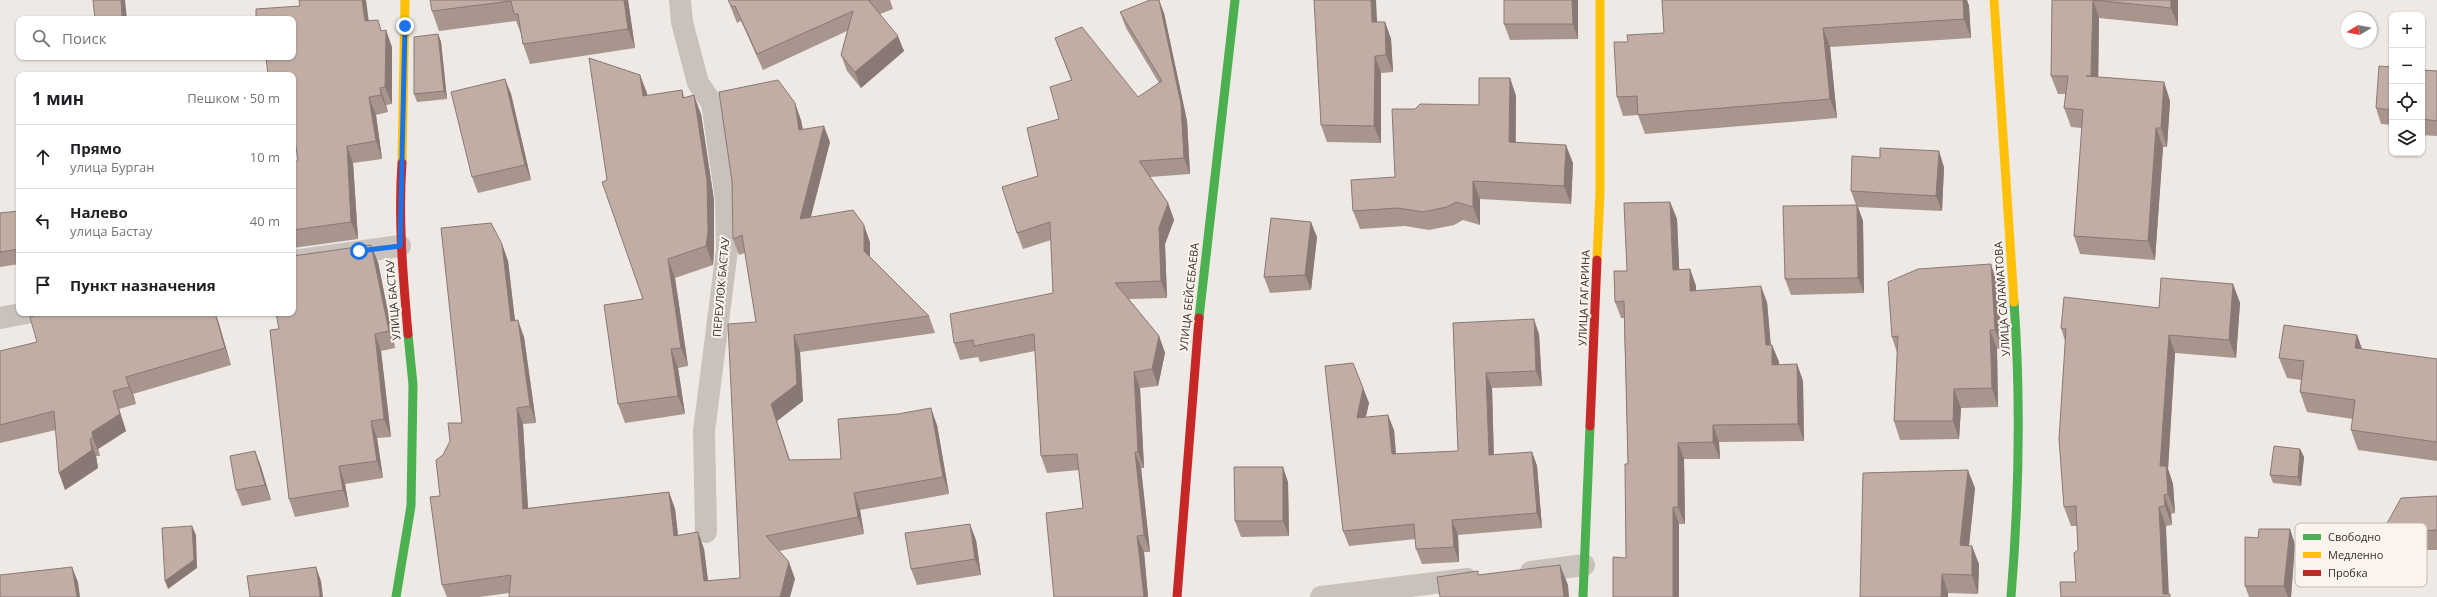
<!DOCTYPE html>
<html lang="ru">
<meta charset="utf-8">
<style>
:root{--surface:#fff;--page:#f6f6f6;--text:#202124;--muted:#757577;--line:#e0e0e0}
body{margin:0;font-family:"Open Sans",sans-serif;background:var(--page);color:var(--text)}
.controls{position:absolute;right:12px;top:12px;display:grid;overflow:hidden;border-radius:8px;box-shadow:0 1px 3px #0004}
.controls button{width:36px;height:36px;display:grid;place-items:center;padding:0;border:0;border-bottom:1px solid var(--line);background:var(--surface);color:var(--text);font:20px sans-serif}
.compass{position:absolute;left:2341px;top:12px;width:36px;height:36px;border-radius:50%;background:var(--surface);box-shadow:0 1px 3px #0004;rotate:260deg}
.stop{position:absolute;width:12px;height:12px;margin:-9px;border:3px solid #1a73e8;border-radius:50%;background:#fff}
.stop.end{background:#1a73e8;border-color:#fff;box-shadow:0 1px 4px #0008}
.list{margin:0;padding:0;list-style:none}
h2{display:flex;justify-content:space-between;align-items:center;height:52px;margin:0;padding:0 16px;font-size:17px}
h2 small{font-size:13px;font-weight:400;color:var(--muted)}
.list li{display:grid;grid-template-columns:26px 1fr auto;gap:12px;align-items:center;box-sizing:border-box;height:64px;padding:0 16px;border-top:1px solid var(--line)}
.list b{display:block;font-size:15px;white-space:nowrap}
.list p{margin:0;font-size:13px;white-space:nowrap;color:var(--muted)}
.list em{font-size:13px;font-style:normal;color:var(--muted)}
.icon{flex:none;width:22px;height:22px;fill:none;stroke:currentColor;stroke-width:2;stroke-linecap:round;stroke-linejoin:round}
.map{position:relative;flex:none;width:2437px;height:597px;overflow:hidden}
.search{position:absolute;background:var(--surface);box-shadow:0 1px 3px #0004;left:16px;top:16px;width:280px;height:44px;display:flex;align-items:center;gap:10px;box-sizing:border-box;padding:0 14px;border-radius:8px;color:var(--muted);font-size:15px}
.panel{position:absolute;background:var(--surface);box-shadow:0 1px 3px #0004;left:16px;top:72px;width:280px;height:244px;border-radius:8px}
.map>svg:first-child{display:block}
</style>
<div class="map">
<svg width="2437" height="597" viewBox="0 0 2437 597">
<rect width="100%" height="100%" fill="#eee9e4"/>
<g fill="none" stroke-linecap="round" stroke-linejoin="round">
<path stroke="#c8c1bc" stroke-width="22" d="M680,0L682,22L698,83L712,103L726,199L727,250L704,431L706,532
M293,261L400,246
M0,318L26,313
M1531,572L1584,565
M1321,597L1467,579"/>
<path stroke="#4caf50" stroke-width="9" d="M1199,318L1235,0
M396,597L411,506L413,385L408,334
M1583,597L1590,426
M2011,597C2019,499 2021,400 2014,302"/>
<path stroke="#ffc107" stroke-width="9" d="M1994,0L2014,302
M402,163L405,0
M1597,260L1600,192V0"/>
<path stroke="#c62828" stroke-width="9" d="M402,163C398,221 403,276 408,334
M1590,426L1597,260
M1177,597L1199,318"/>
</g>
<path fill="#a7958e" d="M430,0H628L635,48L530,64L523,44L521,34L516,21L439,31L432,11Z
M728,0H890L893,9L880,14L904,51L861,88L847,71L841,55L847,31L763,70L741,21L737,23Z
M1578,0V39L1510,40L1504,24Z
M1662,0H1967L1969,6L1971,38L1830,47L1837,118L1645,134L1638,115L1623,116L1617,97L1628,42L1664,33Z
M2052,0H2178V26L2099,18L2098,77L2164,82L2170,101L2167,147H2163L2155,260L2080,254L2074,236L2082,128L2071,127L2064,108L2066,94H2058L2051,76Z
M300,6L369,21L381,31L392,47V104L386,105L388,112L376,115L382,159L353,163L358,239L293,248V162L298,161Z
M1120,12L1164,13L1187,121L1190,174L1150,177L1168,203L1174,220L1165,244L1167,298L1129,299L1159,336L1165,353L1158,386L1140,388L1144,468H1141L1150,552H1144L1148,597H1054L1083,508L1079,470L1047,473L1041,456L1035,351L980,362L978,357L960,360L954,343L1053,293L1051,240L1023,249L1017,233L1059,119L1071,80L1055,38L1138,97L1159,83L1126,28Z
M1377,22H1385L1391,39L1393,72L1381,73V143L1327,142L1321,125Z
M438,34L441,42L447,99L417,102L414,94Z
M2392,67V125L2381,124L2376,108Z
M2422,70L2437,71V136L2422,135Z
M640,75L647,96L682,90L684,97L701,114L714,200V249L713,265L675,278L688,366L678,368L685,414L625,423L618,404L643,299L607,180Z
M1510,78L1516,96V143L1573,163L1571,204L1480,199V225L1463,220L1454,225L1429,230L1405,226L1360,229L1353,211L1395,177L1415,109L1479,105Z
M505,79L511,94L531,180L478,193L472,177Z
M801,120L803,129L830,142L811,217L870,242V257L929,316L935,333L800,352L803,401L777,421L790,460L841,459L937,425L949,494L860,510L864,534L779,551L795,579L509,593L479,597H447L442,585L440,496L443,455L462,423L502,244L508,261L515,321L524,337L536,423L523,424L528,508L669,492L675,509L678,536L698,532L704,549L708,581L740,578L756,322L745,253L739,255L733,239Z
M1944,167L1942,211L1858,207L1863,221L1864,293L1791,295L1785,279L1856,205L1851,191Z
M1670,202L1677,219L1679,269H1690L1696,286V291L1767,302L1771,345H1772L1779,362V365L1797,364L1803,381L1804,441L1719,442L1720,459H1684L1685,524H1679L1626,558L1628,464L1624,318H1621L1615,302L1627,271Z
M19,211V264L0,267V213Z
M1317,237L1311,290L1270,293L1264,277Z
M378,262L395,348L381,351L391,437L377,438L383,478L345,484L349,507L295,517L289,499L279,329Z
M1997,283L2002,348L1997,349L1998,407L1961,408L1959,439L1900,440L1894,421L1897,353L1892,337Z
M2233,284L2240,303L2236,358L2175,353L2168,469L2173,484L2175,513L2171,514L2172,525L2166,526L2076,582L2078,550L2077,526H2071L2064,507L2065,341L2061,328L2159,308Z
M169,313L170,314L174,313H215L231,365L133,394L136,404L119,409L126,431L98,449L100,456H96L98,468L65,490L56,430L0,443V351Z
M1453,323L1539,334L1542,386L1492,388L1494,455L1532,452L1537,466L1542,528L1458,535L1459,562L1422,564L1416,549V539L1349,546L1343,531L1353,363L1369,403L1366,417L1394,430L1396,454L1458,451Z
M2357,335L2362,349L2437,359V461L2358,450L2351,430L2353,419L2307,412L2300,392L2301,380L2287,378L2279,358Z
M2300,449L2304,457L2301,486L2273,483L2270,475Z
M255,451L261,467L271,500L242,506L236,490Z
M1288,482L1289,536L1241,537L1235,521Z
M1975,488L1969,546L1979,564L1978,594L1948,593L1860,597Z
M2437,496V550H2426L2427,555L2386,558L2379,538Z
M976,540L981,575L917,585L911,569Z
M2295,544L2291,597H2249L2245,586Z"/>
<path fill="#887974" d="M121,0H125L127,19H122Z
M362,0H366L371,38L365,21Z
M624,0H628L635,48L628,29Z
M1159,0L1164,13L1187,121L1190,174L1184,158Z
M1371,0H1376L1378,39L1372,22Z
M1572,0H1578V39L1573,24Z
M1963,0H1967L1969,6L1971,38L1964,19Z
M2093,0L2099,18L2098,95L2091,76Z
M2171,0H2178V26L2171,8Z
M1385,22L1391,39L1393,72L1386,55Z
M1823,28L1830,47L1837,118L1830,99Z
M386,30L392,47V104L385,87Z
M438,34L441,42L447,99L444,91Z
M898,36L904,51L861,88L855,72Z
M1375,56L1381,73V143L1374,126Z
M640,75L647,93L650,115L643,96Z
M1510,78L1516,96L1515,160L1509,142Z
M505,79L511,94L531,180L525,165Z
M2164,82L2170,101L2167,147L2161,128Z
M380,88L386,105L388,112L381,95Z
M694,95L701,114L714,200V249L713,265L706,246Z
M369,97L376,115L382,159L376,141Z
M795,103L801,120L805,146L799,130Z
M824,126L830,142L806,235L800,219Z
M2156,128L2163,147L2155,260L2148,241Z
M1566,145L1573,163L1571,204L1564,186Z
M347,146L353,163L358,239L351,222Z
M1939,151L1944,167L1942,211L1936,196Z
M1473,181L1480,199V225L1473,207Z
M1670,202L1677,219L1680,286L1673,270Z
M1168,203L1174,220L1165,244L1167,298L1161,281L1159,228Z
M1857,205L1863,221L1864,293L1858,278Z
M1311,222L1317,237L1311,290L1305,275Z
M864,225L870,242V267L864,251Z
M502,244L508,261L517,338L511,321Z
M371,245L378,262L395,348L389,331Z
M668,259L675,278L688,366L681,348Z
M1991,264L1997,283L2002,348L1995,330Z
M1690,269L1696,286V308L1690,291Z
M2233,284L2240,303L2236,358L2229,340Z
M1761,286L1767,302L1772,362L1766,345Z
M215,313L218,320L231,365L225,348Z
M1534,319L1539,334L1542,386L1536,371Z
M518,320L524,337L536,423L530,406Z
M1990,330L1997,349L1998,407L1992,388Z
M375,334L381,351L391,437L384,419Z
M794,335L800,352L803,401L777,421L795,476L771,404Z
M2169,335L2175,353L2168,469L2173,484L2175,513L2168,494L2160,466Z
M2357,335L2364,355L2355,348Z
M1159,336L1165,353L1158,386L1152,369Z
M1772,345L1779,362V382L1772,365Z
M671,349L678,368L685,414L678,396Z
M1797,364L1803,381L1804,441L1798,424Z
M1134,372L1140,388L1144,468L1138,452Z
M1486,373L1492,388L1494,470L1489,455Z
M126,377L133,394L136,404L129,387Z
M1363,388L1369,403L1362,432L1357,418Z
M1954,389L1961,408L1959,439L1953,421Z
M113,391L119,409L126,431L98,449L100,456L93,438L92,432Z
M517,408L523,424L529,526L523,509Z
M931,408L937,425L949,494L943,477Z
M1388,415L1394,430L1397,469L1392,454Z
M371,421L377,438L383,478L377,461Z
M1713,425L1719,442L1720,459L1713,442Z
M90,439L96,456L98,468L65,490L59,473Z
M1678,443L1684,459L1685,524L1678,507Z
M2300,449L2304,457L2301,486L2298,477Z
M255,451L261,467L271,500L265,485Z
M1135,452L1141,468L1150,552L1144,535Z
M1532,452L1537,466L1542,528L1537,513Z
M339,466L345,484L349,507L343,490Z
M1283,467L1288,482L1289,536L1283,521Z
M1968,470L1975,488L1967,564L1960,545Z
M669,492L675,509L680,553L674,536Z
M854,493L860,510L864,534L858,517Z
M2164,495L2171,514L2172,525L2165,506Z
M1673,507L1679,524V597H1673Z
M2159,507L2166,526L2169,597L2163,594Z
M1452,520L1458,535L1459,562L1454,547Z
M970,524L976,540L981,575L975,559Z
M192,526L196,535L197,568L168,589L165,581Z
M2290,529L2295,544L2291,597H2288L2284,586Z
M2419,531L2426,550L2427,555L2420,536Z
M698,532L704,549L710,597L704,581Z
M1137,536L1144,552L1148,597H1144Z
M1972,546L1979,564L1978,594L1972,575Z
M789,562L795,579L790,597H780Z
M1560,565L1568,585L1569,597H1564Z
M72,567L78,582L80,597H77Z
M316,567L321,581L323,597H320Z
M1942,574L1948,593V597H1941Z"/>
<path fill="#c2ada5" stroke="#887974" d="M93,0H121L122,19H95Z
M299,0H362L365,21L378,20L381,31L386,30L385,87L380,88L381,95L369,97L376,141L347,146L351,222L293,230V162L298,161L293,126V75H268L266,57H293V19H256V9L300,6Z
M430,0H624L628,29L523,44L518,14H514L511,1L432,11Z
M728,0H871L869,1L898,36L855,72L841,55L853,11L757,54L735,6L732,7Z
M1150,0H1159L1181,104L1184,158L1139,161L1168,203L1159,228L1161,281L1115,283L1159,336L1152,369L1134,372L1138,452H1135L1144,535L1137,536L1144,597H1054L1046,513L1083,508L1077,454L1041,456L1034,334L974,346L973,340L954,343L950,314L1053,293L1050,222L1017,233L1002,187L1038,176L1027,128L1059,119L1050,87L1072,80L1055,38L1082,27L1138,97L1162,81L1120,12Z
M1314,0H1371L1372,22H1385L1386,55L1375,56L1374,126L1321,125Z
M1504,0H1572L1573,24H1504Z
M1662,0H1963L1964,19L1823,28L1830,99L1638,115L1637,96L1617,97L1614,42H1628L1627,35L1664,33Z
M2052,0H2093L2091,76H2086L2164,82L2161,128H2156L2148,241L2074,236L2083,110L2064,108L2068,76H2051Z
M2094,0H2171V8Z
M438,34L444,91L414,94V37Z
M589,58L640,75L643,96L682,90L683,98L694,95L707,181L708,231L706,246L668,259L681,348L671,349L678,396L618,404L604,305L643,299L602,182L607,180Z
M2379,66L2392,67V110L2376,108Z
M2422,70L2437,71V121L2422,119Z
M1479,78H1510L1509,142L1566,145L1564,186L1473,181V207L1456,202L1447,207L1423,212L1398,208L1353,211L1351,180L1395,177L1392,109H1415L1420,104L1479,105Z
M505,79L525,165L472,177L451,92Z
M778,80L795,103L799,130L824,126L800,219L853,210L864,225V251L929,316L794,335L797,384L771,404L789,460L841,459L838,419L898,414L931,408L943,477L854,493L858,517L766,536L789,562L780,597H509L511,575L442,585L430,497L440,496L436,460L443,455L450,441L448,423H462L441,228L491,223L502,244L511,321L518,320L530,406L517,408L523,509L669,492L674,536L698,532L704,581L740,578L728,324L756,322L742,235L733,239L732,181L719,92Z
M1880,148L1939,151L1936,196L1851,191L1852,156L1880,158Z
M1670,202L1673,270L1690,269V291L1761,286L1766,345H1772V365L1797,364L1798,424L1713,425V442L1678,443V507H1673V597H1613V557L1626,558L1625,464H1628L1624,301L1615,302L1614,271H1627L1624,203Z
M1857,205L1858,278L1785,279L1783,206Z
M19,211V249L0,252V213Z
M1271,218L1311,222L1305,275L1264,277Z
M371,245L389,331L375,334L384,419L371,421L377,461L339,466L343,490L289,499L270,330L279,329L276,313H293V256Z
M1991,264L1995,330H1990L1992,388L1954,389L1953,421H1894L1898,336L1892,337L1888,282L1918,269Z
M2161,278L2233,284L2229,340L2169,335L2160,466H2166L2168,494L2164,495L2165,506L2159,507L2163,594H2170V597H2061L2060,582H2076L2074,553L2078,550L2076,506L2064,507L2059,439L2066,329L2061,328L2064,297L2159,308Z
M44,313H168V315L174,313H215L225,348L126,377L129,387L113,391L120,414L92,432L93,438L90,439L92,450L59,473L54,411L0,425V351L37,342L30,317Z
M1534,319L1536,371L1486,373L1489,455L1532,452L1537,513L1452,520L1454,547L1416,549L1414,524L1343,531L1325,366L1353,363L1363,388L1357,418L1388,415L1392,454L1458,451L1453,323Z
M2284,325L2357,335L2355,348L2437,359V442L2351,430L2355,400L2300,392L2304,361L2279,358Z
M2274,446L2300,449L2298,477L2270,475Z
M255,451L265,485L236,490L230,456Z
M1234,467H1283V521H1235Z
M1968,470L1960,545L1972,546V575L1942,574L1941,597H1860L1863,473Z
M2437,496V530L2419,531L2420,536L2379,538L2401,498Z
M970,524L975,559L911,569L905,533Z
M192,526L194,560L165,581L162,528Z
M2259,529H2290L2284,586H2245V537L2258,538Z
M1560,565L1564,597H1440L1437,577L1478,571V575Z
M72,567L77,597H0V575Z
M316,567L320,594V597H250L247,576Z"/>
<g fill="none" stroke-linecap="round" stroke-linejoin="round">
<path stroke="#1a73e8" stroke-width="5" d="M359,251L400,246L405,26"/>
</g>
<g text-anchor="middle" stroke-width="4" stroke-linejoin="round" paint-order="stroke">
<g font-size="11" fill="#392f2a" stroke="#faf4ec">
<text transform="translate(721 287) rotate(-85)" y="4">ПЕРЕУЛОК БАСТАУ</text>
<text transform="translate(1189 297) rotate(-84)" y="4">УЛИЦА БЕЙСЕБАЕВА</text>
<text transform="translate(1584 298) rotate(-88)" y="4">УЛИЦА ГАГАРИНА</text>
<text transform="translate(2002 299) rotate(-94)" y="4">УЛИЦА САЛАМАТОВА</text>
<text transform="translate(393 300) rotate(-95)" y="4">УЛИЦА БАСТАУ</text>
</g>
</g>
<rect x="2295" y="523" width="132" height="64" rx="6" fill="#faf4ec" stroke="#c0b9b2" stroke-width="1"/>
<rect x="2303" y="534" width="18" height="6" fill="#4caf50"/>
<rect x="2303" y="552" width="18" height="6" fill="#ffc107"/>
<rect x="2303" y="570" width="18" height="6" fill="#c62828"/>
<g font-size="11" fill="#392f2a">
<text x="2328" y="541">Свободно</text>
<text x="2328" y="559">Медленно</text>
<text x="2328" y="577">Пробка</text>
</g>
</svg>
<div class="controls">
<button>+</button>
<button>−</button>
<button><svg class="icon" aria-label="locate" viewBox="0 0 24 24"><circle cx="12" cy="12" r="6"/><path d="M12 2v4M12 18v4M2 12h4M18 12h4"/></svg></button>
<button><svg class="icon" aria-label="layers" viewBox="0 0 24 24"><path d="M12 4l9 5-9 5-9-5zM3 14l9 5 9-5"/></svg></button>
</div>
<svg class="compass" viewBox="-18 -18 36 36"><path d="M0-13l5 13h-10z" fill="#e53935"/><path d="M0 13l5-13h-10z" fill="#757577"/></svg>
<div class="stop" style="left:359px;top:251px"></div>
<div class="stop end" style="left:405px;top:26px"></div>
<div class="search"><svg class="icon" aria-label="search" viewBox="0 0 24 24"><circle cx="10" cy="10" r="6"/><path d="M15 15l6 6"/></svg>Поиск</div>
<section class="panel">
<h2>1 мин<small>Пешком · 50 m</small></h2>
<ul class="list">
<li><svg class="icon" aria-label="ahead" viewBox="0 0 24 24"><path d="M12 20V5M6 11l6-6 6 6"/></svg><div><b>Прямо</b><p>улица Бурган</p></div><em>10 m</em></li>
<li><svg class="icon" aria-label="left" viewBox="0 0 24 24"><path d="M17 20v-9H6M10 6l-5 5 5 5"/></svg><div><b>Налево</b><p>улица Бастау</p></div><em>40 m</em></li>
<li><svg class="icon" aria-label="arrive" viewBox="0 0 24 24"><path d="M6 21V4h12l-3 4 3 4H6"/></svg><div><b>Пункт назначения</b></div></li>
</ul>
</section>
</div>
